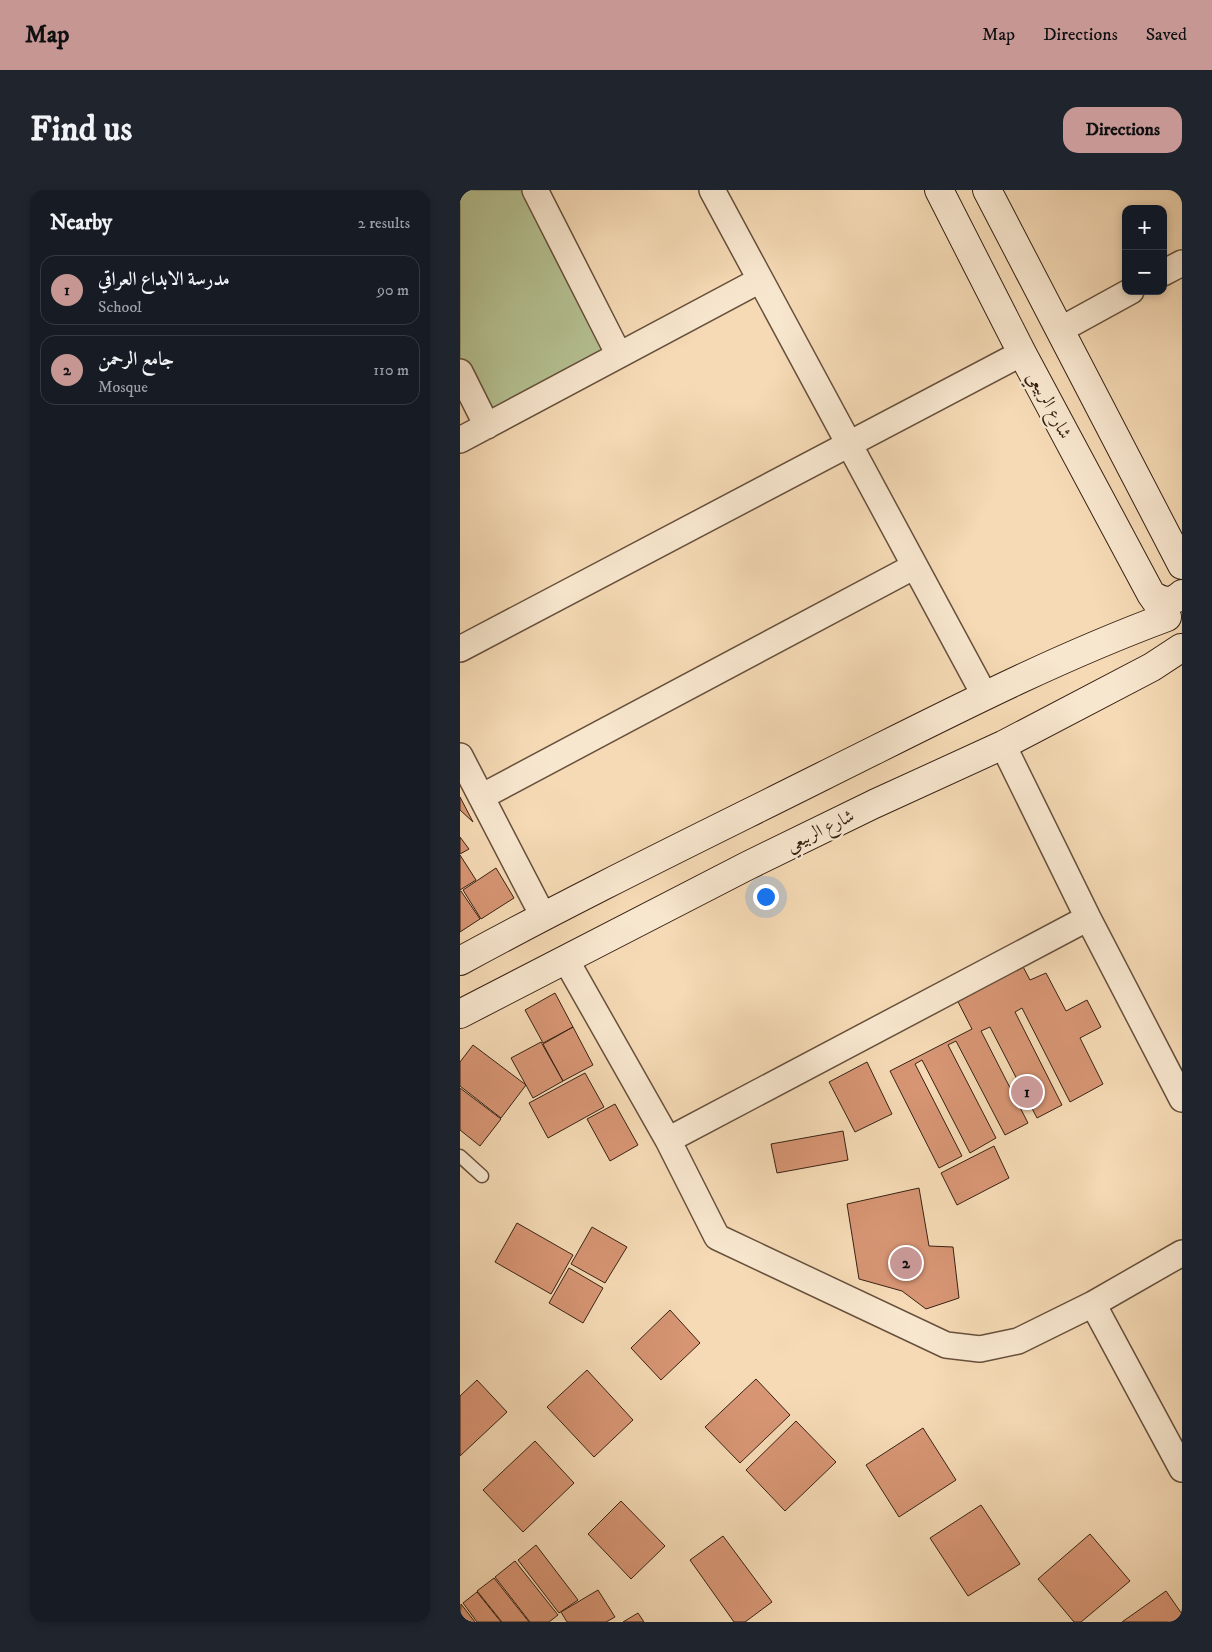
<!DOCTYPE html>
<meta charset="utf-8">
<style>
:root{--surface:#171b24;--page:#20242c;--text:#f1f3f6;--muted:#9ea1a6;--line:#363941;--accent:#c59692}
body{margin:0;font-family:"IM FELL DW Pica",Amiri,serif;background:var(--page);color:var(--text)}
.controls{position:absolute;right:15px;top:15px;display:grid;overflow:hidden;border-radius:10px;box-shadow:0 2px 8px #0003}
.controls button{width:45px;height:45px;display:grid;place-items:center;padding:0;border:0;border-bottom:1px solid var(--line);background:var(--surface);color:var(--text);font:25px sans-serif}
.you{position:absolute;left:305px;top:706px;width:18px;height:18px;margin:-12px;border:4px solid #fff;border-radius:50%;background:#1a73e8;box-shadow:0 0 0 8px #1a73e833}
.badge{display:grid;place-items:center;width:32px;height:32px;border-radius:50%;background:var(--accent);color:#111;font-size:16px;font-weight:700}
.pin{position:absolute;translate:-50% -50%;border:2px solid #fff;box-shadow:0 1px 5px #0006}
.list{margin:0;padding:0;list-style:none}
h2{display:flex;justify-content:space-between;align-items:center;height:65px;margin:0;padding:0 20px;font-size:21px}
h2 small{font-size:16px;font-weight:400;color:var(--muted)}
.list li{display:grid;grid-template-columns:32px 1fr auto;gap:15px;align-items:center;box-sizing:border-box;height:70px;margin:0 10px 10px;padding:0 10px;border:1px solid var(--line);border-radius:15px}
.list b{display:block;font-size:19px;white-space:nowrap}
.list p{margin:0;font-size:16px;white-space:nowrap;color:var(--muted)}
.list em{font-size:16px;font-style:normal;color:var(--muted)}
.map{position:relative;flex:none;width:722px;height:1432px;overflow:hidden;border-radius:15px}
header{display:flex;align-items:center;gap:30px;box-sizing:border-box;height:70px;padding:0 25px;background:var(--accent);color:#111}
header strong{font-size:24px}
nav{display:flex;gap:28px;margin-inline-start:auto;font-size:18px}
.intro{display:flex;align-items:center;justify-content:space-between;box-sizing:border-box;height:120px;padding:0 30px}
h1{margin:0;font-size:35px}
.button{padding:12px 22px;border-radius:15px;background:var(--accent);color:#111;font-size:18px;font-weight:700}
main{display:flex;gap:30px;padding:0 30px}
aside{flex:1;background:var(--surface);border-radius:15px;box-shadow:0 2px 8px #0003}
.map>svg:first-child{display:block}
</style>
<header>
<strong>Map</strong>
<nav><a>Map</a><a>Directions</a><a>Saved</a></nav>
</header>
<div class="intro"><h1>Find us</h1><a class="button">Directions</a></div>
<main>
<aside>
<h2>Nearby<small>2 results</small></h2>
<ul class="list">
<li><span class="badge">1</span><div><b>مدرسة الابداع العراقي</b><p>School</p></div><em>90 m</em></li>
<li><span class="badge">2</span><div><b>جامع الرحمن</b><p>Mosque</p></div><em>110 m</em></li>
</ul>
</aside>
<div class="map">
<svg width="722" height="1432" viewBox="0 0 722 1432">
<rect width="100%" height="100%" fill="#f5dab5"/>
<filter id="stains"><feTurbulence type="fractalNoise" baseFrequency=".004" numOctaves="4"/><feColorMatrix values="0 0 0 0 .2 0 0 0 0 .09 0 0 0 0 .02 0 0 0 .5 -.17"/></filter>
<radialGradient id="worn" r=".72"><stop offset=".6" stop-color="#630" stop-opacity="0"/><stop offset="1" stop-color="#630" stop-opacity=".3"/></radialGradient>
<path fill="#b5c192" stroke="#767253" d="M0,0H75L159,165L27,236L0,182Z"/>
<path fill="#d79574" stroke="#382214" d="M0,607L13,632L0,620Z
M0,647L9,659L0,664Z
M0,665L16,690L0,700Z
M36,678L54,708L21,729L3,700Z
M0,701H1L20,729L0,742Z
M560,771L570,790L586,783L606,821L627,810L641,837L620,848L643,894L610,912L562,818L555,822L602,915L577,928L530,837L521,841L568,933L545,945L496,851L488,855L536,948L510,963L462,870L455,874L502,966L479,978L430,881L512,839L494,804Z
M95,803L113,837L83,853L65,820Z
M113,837L133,875L103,891L83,854Z
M81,852L103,891L73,908L51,868Z
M13,855L66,895L41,928L0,896V872Z
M407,872L432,924L395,942L369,892Z
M125,883L144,917L88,948L69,913Z
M0,898L41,929L20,956L0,940Z
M155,914L178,955L150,971L127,929Z
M383,941L388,970L317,983L311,954Z
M534,956L549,988L497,1015L481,983Z
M459,998L469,1056L493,1057L499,1108L466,1119L442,1101L399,1089L387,1014Z
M57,1033L113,1065L91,1104L35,1072Z
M132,1037L167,1057L145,1093L111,1074Z
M109,1078L143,1098L123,1133L89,1113Z
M210,1120L240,1153L201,1190L171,1158Z
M127,1180L173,1230L134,1267L87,1217Z
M296,1189L330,1225L280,1273L245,1237Z
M17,1190L47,1222L0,1266V1206Z
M336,1231L376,1272L325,1321L286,1280Z
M463,1238L496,1290L439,1327L406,1275Z
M75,1251L114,1293L63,1342L23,1300Z
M161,1311L205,1356L171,1389L128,1344Z
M521,1315L560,1374L508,1406L470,1348Z
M630,1344L670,1391L621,1432H614L578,1389Z
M263,1346L312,1412L285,1432H274L230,1370Z
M76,1355L118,1410L99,1423L58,1370Z
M55,1371L98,1425L89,1432H70L35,1387Z
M34,1388L69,1432H42L17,1401Z
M138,1400L155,1427L146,1432H107L101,1422Z
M706,1401L722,1424V1432H662Z
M17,1402L41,1432H17L3,1413Z
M1,1414L15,1432H0Z
M178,1423L184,1432H163Z"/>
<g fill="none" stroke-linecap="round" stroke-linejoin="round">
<defs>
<path id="lane" d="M0,966L22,986"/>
<path id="street" d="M75,0L159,165
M252,0L525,506
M703,83L722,73
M600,140L671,101
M0,182L27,236
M0,250L300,90
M0,459L562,163
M543,555L628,728L722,909
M0,566L83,726
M21,607L455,376
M106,770L208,950L257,1047L486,1155L520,1159L558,1151L633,1114L722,1063
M208,950L628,728
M633,1114L722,1279"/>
<path id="secondary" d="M527,0L722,375
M691,404C702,412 711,414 722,404
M0,771C119,706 241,647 363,586C476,530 588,471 707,427L691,404L562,163L479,0
M0,824L287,676L414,614L543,555L692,477L721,458L722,460"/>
</defs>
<use href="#lane" stroke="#67503c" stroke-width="15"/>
<use href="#street" stroke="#67503c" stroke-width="28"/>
<use href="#secondary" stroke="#382214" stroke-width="30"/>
<use href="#lane" stroke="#f8e7cf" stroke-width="12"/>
<use href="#street" stroke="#f8e7cf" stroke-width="25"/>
<use href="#secondary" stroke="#f8e7cf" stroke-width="28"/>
</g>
<g text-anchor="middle" stroke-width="4.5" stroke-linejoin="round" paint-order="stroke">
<g font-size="18" fill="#382214" stroke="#f8e7cf">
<text transform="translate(590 215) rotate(62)" y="6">شارع الربيعي</text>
<text transform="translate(360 640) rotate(-26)" y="6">شارع الربيعي</text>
</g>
</g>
<rect width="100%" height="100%" filter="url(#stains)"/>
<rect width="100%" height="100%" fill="url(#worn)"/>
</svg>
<div class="controls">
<button>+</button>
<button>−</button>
</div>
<div class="you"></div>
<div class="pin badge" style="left:567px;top:902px">1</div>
<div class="pin badge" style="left:446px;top:1073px">2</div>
</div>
</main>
